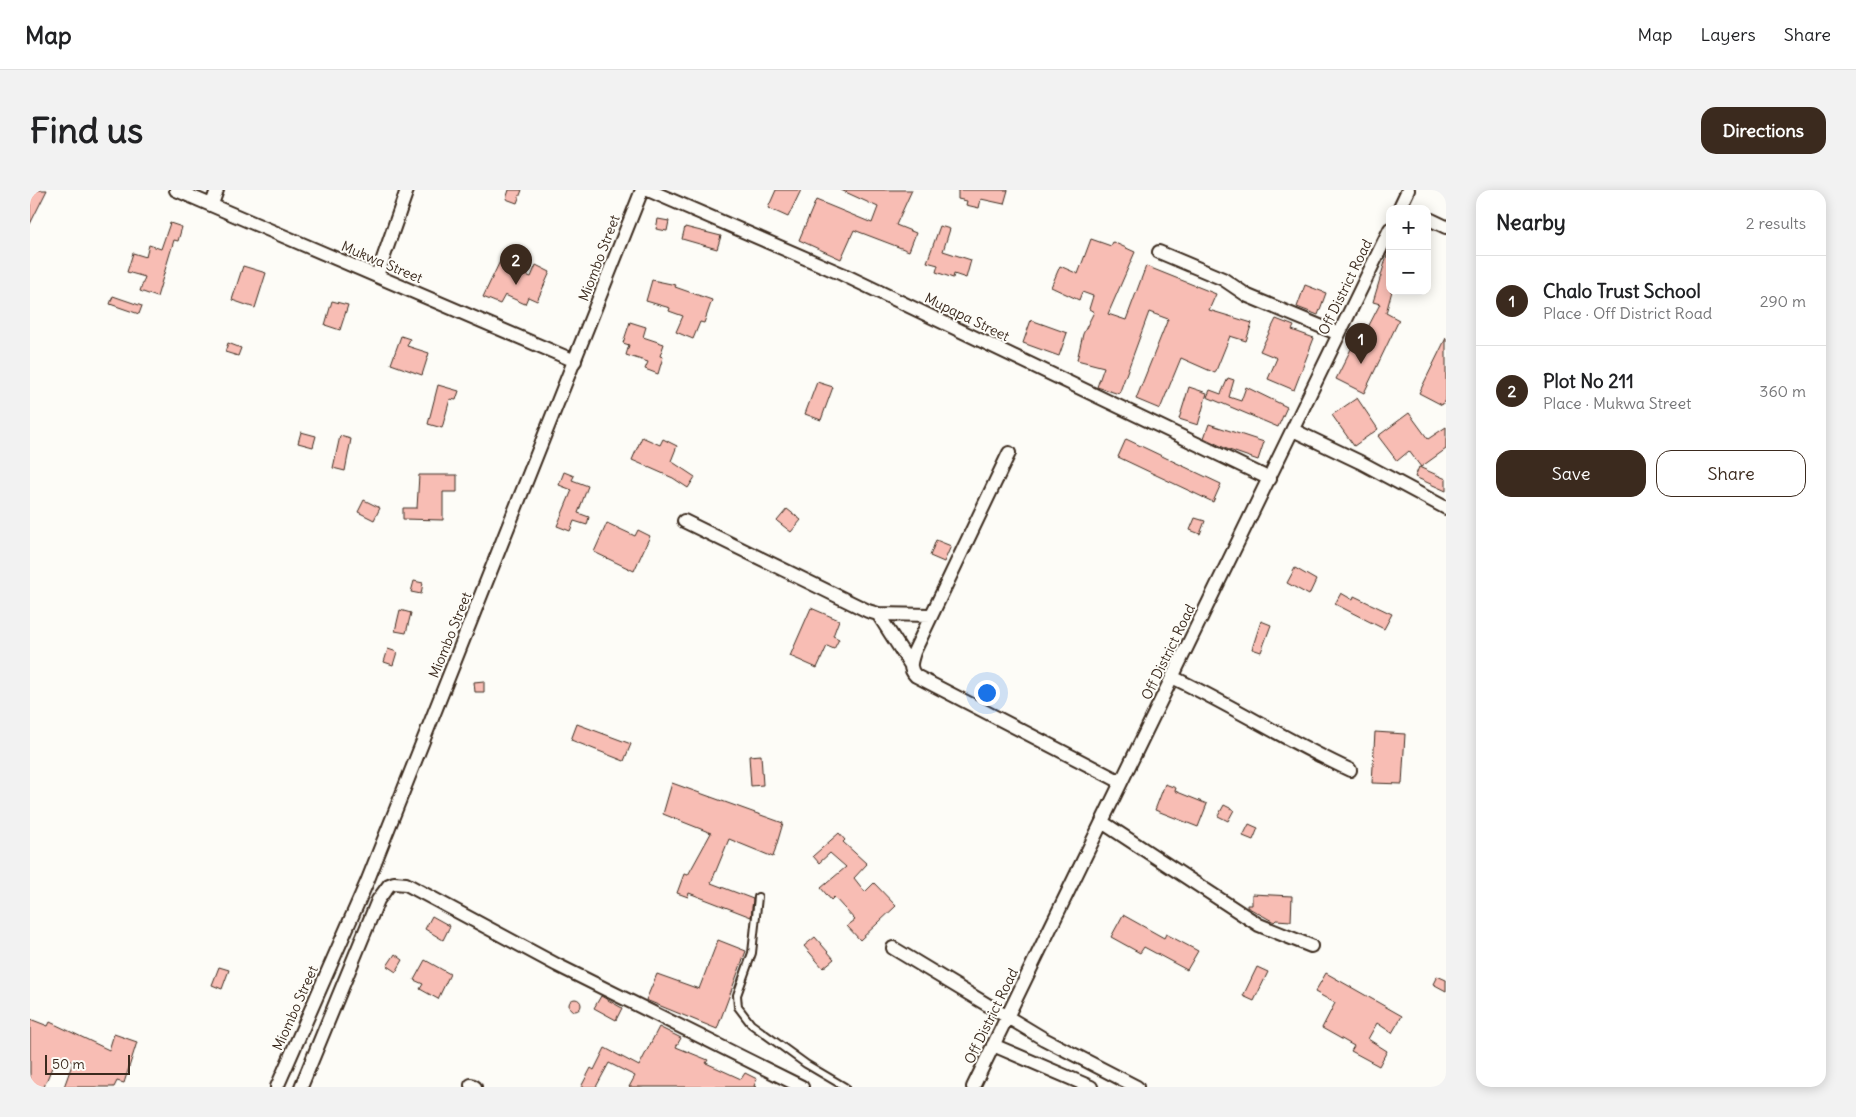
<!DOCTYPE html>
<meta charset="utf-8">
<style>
:root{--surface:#fff;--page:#f2f2f2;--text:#202124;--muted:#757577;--line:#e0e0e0;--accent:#3b2a1e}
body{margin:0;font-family:Delius,sans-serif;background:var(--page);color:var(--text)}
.controls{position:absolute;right:15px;top:15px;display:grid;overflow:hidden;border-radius:10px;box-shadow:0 2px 12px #0003}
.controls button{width:45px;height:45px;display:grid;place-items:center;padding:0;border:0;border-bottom:1px solid var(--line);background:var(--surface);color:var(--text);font:25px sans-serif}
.scale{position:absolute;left:15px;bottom:12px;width:85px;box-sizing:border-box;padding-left:5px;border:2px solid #3b2a1e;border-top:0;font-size:14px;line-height:18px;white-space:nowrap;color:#3b2a1e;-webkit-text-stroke:4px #fdfcf7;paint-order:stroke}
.you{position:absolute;left:956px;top:502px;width:18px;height:18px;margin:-12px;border:4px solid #fff;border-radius:50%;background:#1a73e8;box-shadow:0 0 0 8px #1a73e833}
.badge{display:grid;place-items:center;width:32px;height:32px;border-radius:50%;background:var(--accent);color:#fff;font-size:16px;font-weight:700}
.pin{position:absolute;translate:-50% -41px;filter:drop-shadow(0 1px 2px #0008)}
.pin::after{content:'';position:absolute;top:26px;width:18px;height:15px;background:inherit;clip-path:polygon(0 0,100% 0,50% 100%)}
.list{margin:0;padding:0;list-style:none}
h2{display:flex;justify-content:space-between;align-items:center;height:65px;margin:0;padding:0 20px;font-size:21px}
h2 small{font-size:16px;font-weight:400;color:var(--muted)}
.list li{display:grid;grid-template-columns:32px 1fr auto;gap:15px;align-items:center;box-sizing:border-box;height:90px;padding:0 20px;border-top:1px solid var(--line)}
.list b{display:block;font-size:19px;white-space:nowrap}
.list p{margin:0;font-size:16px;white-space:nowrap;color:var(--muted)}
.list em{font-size:16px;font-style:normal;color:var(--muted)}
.actions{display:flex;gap:10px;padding:15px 20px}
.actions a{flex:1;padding:11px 0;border:1px solid var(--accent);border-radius:15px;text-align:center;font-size:18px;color:var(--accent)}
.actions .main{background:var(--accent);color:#fff}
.map{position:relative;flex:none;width:1416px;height:897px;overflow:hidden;border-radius:15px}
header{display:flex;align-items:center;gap:30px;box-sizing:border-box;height:70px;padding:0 25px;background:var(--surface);border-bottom:1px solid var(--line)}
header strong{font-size:24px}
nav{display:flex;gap:28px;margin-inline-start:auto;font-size:18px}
.intro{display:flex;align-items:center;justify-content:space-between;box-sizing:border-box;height:120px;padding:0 30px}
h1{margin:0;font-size:35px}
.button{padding:12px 22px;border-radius:15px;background:var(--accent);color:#fff;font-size:18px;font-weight:700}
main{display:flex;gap:30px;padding:0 30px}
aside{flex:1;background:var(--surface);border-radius:15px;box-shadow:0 2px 12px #0003}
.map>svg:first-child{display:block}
</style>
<header>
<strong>Map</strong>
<nav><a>Map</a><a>Layers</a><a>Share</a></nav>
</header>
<div class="intro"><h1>Find us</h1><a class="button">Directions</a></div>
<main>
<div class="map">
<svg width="1416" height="897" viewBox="0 0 1416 897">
<rect width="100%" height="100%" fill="#fdfcf7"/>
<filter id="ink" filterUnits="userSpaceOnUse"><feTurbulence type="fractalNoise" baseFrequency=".02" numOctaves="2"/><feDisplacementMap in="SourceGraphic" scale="10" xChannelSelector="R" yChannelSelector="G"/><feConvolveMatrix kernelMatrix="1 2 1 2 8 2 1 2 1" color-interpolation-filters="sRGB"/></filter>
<g filter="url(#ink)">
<path fill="#f8bdb4" stroke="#3b2a1e" d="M0,0H17L0,34Z
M479,0H492L487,13L476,9Z
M746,0H771L758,27L738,18Z
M811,0H882L866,35L886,43L879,61L824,40L811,69L769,50L786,10L842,33L848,17Z
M928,0H978L974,14L951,9L949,18L936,15L937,11L928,9Z
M628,29L639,31L637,41L626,39Z
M140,33L152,37L148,51L144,50L127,107L110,101L115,87L97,82L103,63L116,67L119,55L131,59Z
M910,36L920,39L913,61L941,70L936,88L924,84L923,88L906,82L908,75L897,72Z
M655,37L691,46L687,59L652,49Z
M1061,49L1081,56L1083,52L1105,62L1078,124L1096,130L1116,76L1186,104L1179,120L1222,133L1216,151L1200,146L1185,183L1151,168L1130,219L1106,209L1138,129L1119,122L1089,204L1067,197L1074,177L1047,170L1053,144L1064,122L1059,119L1063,106L1052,102L1049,110L1021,97L1030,76L1048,84Z
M1358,62H1360V101H1362L1356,123L1369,130L1334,203L1306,189L1328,145L1333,147L1350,114L1343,112Z
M472,67L486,73L483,80L501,87L506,75L520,82L507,111L498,107L495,114L475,105L470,114L453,107Z
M213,76L236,83L225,118L202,110Z
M622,90L646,95L645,97L682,110L674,133L670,132L663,149L646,142L653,126L639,121L640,118L616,111Z
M1275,95L1296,103L1288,125L1267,117Z
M83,106L112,116L109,124L80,114Z
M302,111L318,115L310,140L295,135Z
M1246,129L1264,136L1262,140L1284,148L1264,200L1238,189L1247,168L1230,161Z
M1001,130L1037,143L1029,166L993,153Z
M600,132L616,137L613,147L634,154L630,166L633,167L628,184L615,179L618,172L596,165L599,155L593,153Z
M371,146L380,149L377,156L399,163L392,185L361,174Z
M1416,148V208L1412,215L1389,203Z
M198,153L211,158L208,166L195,162Z
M1198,188L1204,190L1199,207L1211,211L1216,197L1257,217L1248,237L1177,207L1180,200L1191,204Z
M787,192L803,197L791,230L775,224Z
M408,195L429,201L426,210L420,209L412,238L398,234Z
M1159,197L1177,203L1168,235L1149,229Z
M1327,208L1348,239L1324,256L1302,225Z
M1379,223L1398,249L1416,237V259L1391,277L1379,261L1367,271L1348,246Z
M1179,234L1234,252L1228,270L1199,260L1174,248Z
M271,242L286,246L283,257L268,253Z
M310,246L321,249L315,281L303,278Z
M612,247L630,255L633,249L647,256L641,271L665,287L658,298L643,288L602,270Z
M1096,249L1191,294L1183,312L1088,267Z
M1389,277L1416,289V301L1385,287Z
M534,282L544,286L542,290L558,296L548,323L559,327L557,335L544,331L540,341L527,336L542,300L529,295Z
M389,285H427V302H413V330L373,329V318H387Z
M334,310L350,318L344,330L328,322Z
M757,319L771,330L761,342L747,331Z
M1165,328L1175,331L1170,344L1160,340Z
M577,333L605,346L608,340L620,346L604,381L564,362Z
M906,350L921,356L914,372L900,366Z
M1265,378L1286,390L1279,405L1257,393Z
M384,391L393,393L391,404L381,402Z
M1311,403L1323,410L1324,406L1362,424L1354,439L1305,414Z
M781,418L809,430L803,446L809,449L804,459L797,456L787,478L760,466Z
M370,420L381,423L376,443L365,441Z
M1231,431L1241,435L1231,462L1222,459Z
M358,459L367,462L363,475L354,472Z
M454,491V502H445L444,492Z
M547,534L601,554L594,571L541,550Z
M1345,542L1375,544L1372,594L1342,593Z
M731,565L733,595L721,596L719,566Z
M642,593L753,633L743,667L699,649L681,693L723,709L721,727L659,703L658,707L647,703L654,684L658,685L681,643L633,624Z
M1135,594L1146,598L1145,601L1177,614L1168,637L1125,620Z
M1194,615L1204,620L1198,631L1188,626Z
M1219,634L1228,638L1223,650L1213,646Z
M809,643L815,650L813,652L837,674L824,688L835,702L844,693L866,716L830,750L817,736L825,730L804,707L801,710L791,698L816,677L800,663L789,673L783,666Z
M1222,704L1262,706L1261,731L1246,730L1244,732L1217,717V715H1222Z
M1093,725L1134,748L1136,744L1168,761L1157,780L1114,757L1110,763L1081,747Z
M402,726L420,736L413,750L395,739Z
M785,747L804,769L793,778L774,756Z
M688,750L716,761L687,839L616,810L627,784L669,799Z
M365,764L373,770L366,782L357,776Z
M395,770L420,784L408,809L390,799L393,794L384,790Z
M189,777L199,780L192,799L182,795Z
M1227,777L1238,782L1224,811L1213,806Z
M1296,783L1372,826L1362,843L1347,833L1338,849L1357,861L1349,876L1321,861L1324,856L1292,838L1305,813L1285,802Z
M1407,786L1416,790V801L1403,794Z
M571,806L592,818L586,830L564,818Z
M539 815a6 6 0 1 1 12 0a6 6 0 1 1-12 0Z
M0,829L18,836L20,832L79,860L84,844L107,852L94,893L87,891L84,897H34L43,872L27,865L14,897H0Z
M629,837L651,848L646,857L678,870L676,873L711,889L715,883L727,889L724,896L726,897H599L605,886L579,873L566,897H551L561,878L564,880L575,858L609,876Z"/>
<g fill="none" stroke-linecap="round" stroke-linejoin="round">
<defs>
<path id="lane" d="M728,707L722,763L707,805L708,817L721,834L776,874L815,897"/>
<path id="street" d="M146,0L545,171
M618,0L812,84L1240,289
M182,14L187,0
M1369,19L1378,0
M1397,28L1416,37
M1129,62L1193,89L1218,106L1309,144
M347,86L377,0
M1263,240L1330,272L1416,318
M979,263L884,462C881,472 878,478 886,486L1091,592
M654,331L838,421L848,424L901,425
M848,424L880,474
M1142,487C1203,516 1259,552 1320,580
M1072,632L1229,735L1281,756
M863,758L1014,849L1107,897
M963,855L1061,897
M441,895L445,897
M247,897L337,692L612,0
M271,897L348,710L359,695L364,693L376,694L527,775L772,897
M943,897L1360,39"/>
</defs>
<use href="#lane" stroke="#3b2a1e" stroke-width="10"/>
<use href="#street" stroke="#3b2a1e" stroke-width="16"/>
<use href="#lane" stroke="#fdfcf7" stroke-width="6"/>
<use href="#street" stroke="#fdfcf7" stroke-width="12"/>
</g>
</g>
<g text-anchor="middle" stroke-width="4" stroke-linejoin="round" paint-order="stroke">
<g font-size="14" fill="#3b2a1e" stroke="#fdfcf7">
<text transform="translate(569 68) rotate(-69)" y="5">Miombo Street</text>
<text transform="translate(352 72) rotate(23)" y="5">Mukwa Street</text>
<text transform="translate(1315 97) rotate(-64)" y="5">Off District Road</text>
<text transform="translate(937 127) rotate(26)" y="5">Mupapa Street</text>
<text transform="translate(420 445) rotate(-68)" y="5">Miombo Street</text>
<text transform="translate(1138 462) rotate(-64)" y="5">Off District Road</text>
<text transform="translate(265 818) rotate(-66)" y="5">Miombo Street</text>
<text transform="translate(961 826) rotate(-64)" y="5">Off District Road</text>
</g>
</g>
</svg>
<div class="controls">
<button>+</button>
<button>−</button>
</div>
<div class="scale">50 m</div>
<div class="you"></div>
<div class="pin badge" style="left:1331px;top:174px">1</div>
<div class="pin badge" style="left:486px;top:95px">2</div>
</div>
<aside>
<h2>Nearby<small>2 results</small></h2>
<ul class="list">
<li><span class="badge">1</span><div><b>Chalo Trust School</b><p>Place · Off District Road</p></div><em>290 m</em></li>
<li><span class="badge">2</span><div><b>Plot No 211</b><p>Place · Mukwa Street</p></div><em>360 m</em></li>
</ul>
<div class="actions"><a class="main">Save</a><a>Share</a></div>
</aside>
</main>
